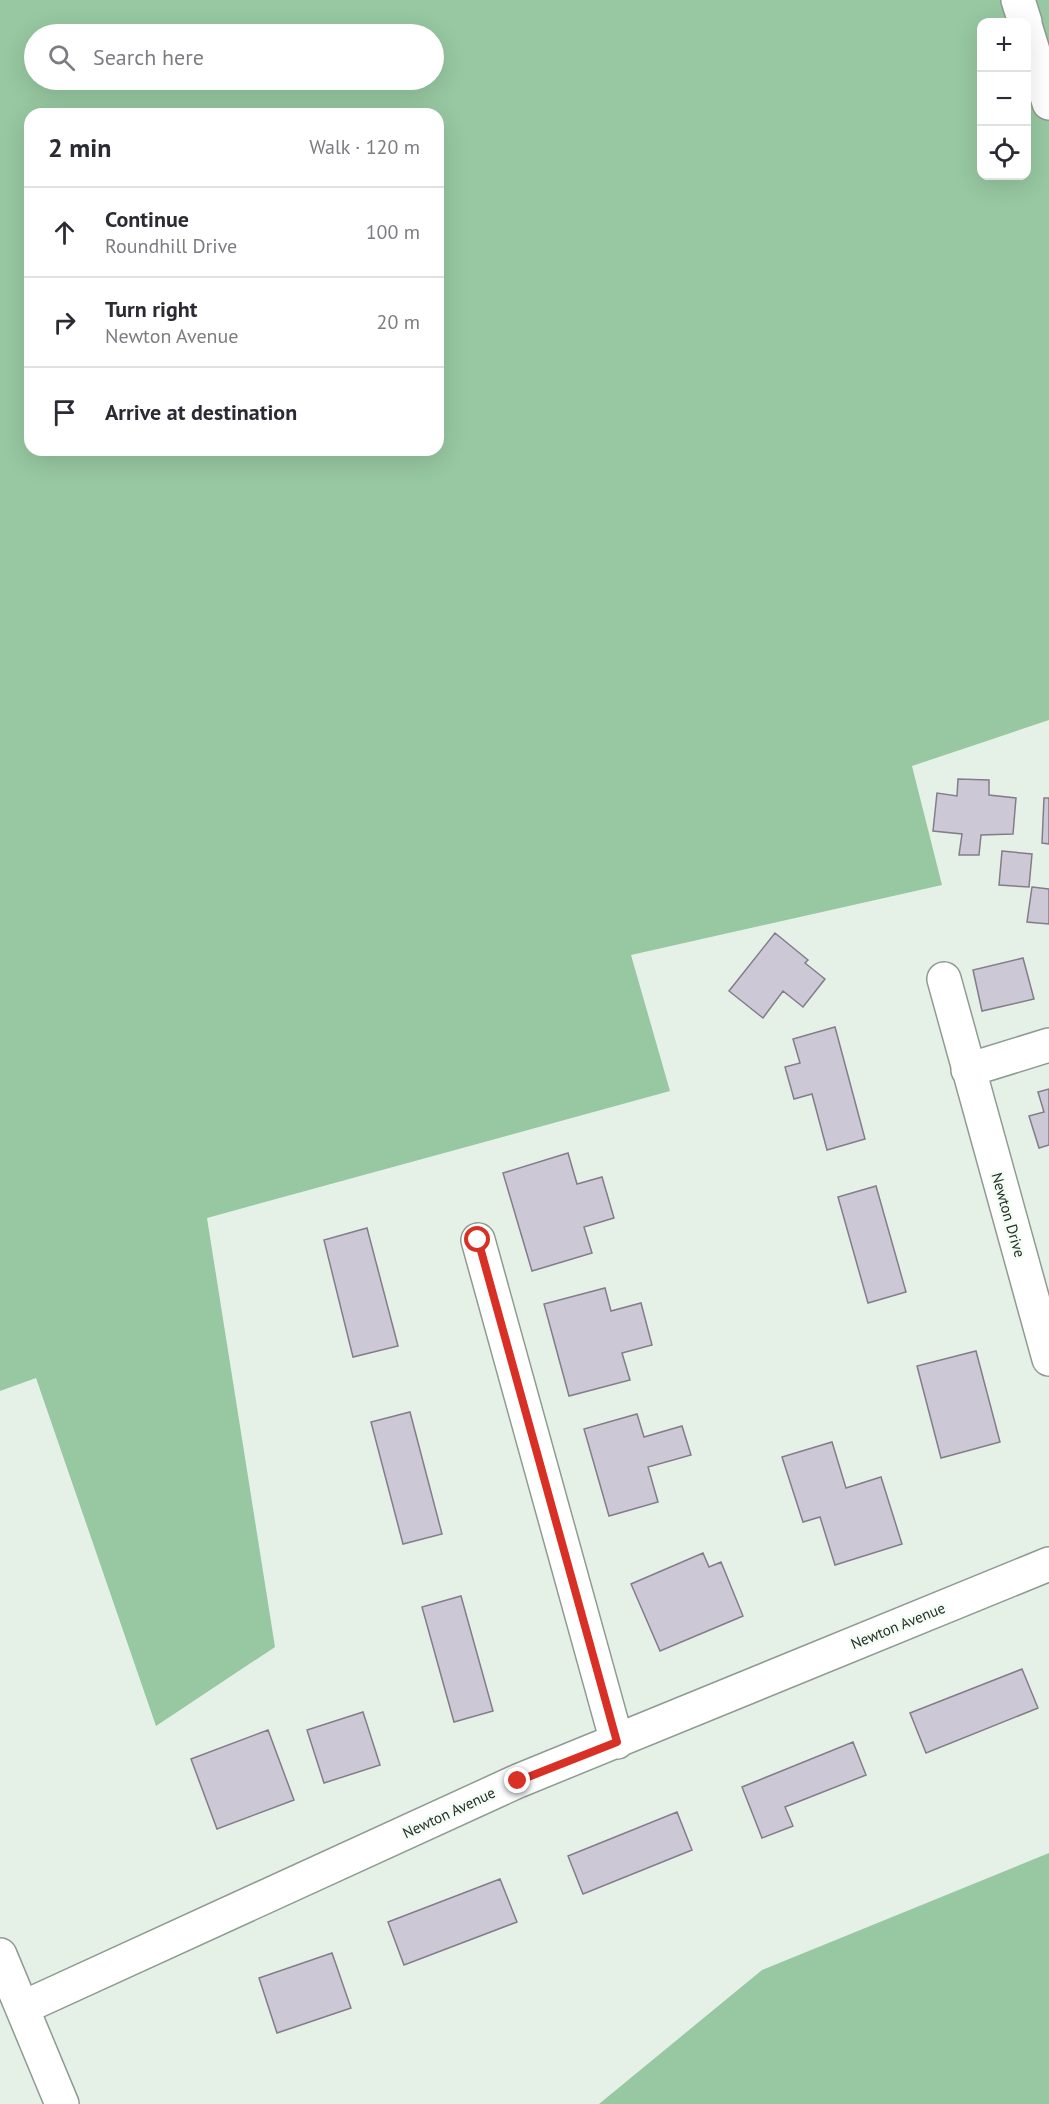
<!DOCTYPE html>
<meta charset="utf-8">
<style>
:root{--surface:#fff;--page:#f2f2f3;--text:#2b2b33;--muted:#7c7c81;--line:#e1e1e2}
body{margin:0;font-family:"PT Sans",sans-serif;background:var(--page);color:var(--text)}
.controls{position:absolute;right:18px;top:18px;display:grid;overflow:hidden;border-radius:12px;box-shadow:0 6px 24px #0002}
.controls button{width:54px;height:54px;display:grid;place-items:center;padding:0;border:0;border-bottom:2px solid var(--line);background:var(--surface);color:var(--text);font:30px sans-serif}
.stop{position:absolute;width:18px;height:18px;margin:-14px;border:4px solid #d93025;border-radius:50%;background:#fff}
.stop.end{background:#d93025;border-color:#fff;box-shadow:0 2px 6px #0008}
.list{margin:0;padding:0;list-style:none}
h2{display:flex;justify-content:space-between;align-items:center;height:78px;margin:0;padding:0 24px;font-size:26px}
h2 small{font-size:20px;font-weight:400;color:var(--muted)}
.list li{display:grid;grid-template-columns:39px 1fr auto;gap:18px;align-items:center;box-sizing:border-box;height:90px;padding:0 24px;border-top:2px solid var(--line)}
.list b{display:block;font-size:22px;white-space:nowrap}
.list p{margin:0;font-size:20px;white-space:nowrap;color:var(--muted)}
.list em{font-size:20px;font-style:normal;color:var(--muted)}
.icon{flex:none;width:33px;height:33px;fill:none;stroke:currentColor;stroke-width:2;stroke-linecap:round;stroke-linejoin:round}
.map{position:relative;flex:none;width:1049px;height:2104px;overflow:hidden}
.search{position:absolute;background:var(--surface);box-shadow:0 6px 24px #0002;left:24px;top:24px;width:420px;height:66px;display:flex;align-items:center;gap:15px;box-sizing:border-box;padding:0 21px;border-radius:33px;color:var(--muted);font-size:22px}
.panel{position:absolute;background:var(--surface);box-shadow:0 6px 24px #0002;left:24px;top:108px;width:420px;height:348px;border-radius:18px}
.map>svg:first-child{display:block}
</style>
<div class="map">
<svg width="1049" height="2104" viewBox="0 0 1049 2104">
<rect width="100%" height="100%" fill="#e5f1e7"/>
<path fill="#97c8a1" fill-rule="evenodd" d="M0,0H1049V720L912,766L942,885L631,955L670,1091L207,1218L275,1647L156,1726L36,1378L0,1391ZM982,22H1026V176H982ZM34,34H434V80H34ZM30,114H438V450H30Z
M1049,1853V2104H599L762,1970Z"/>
<path fill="#cdc8d5" stroke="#827d89" stroke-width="1.5" d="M958,779L989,780V795L1016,798L1013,834L981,835L979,855H959L962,834L933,831L937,793L957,796Z
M1044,798H1049V844L1042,843Z
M1002,851L1032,854L1029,887L999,885Z
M1032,887L1049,889V924L1027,922Z
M775,933L808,960L805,963L825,979L803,1007L783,991L763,1018L729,991Z
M1023,958L1034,999L982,1011L973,970Z
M835,1027L865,1139L827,1150L812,1094L794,1099L785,1067L800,1063L793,1039Z
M1049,1089V1145L1039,1148L1029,1116L1044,1112L1038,1092Z
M568,1153L577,1184L602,1177L614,1218L584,1227L592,1253L532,1271L503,1173Z
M876,1186L906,1292L868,1303L838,1197Z
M367,1228L398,1346L353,1357L324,1240Z
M605,1288L611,1311L641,1303L652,1345L622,1353L630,1380L569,1396L544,1304Z
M976,1351L1000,1442L941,1458L917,1366Z
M410,1412L442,1534L403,1544L371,1422Z
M637,1414L644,1437L682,1426L691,1455L648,1467L658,1502L609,1516L584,1429Z
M832,1442L846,1488L881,1477L902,1544L835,1565L820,1517L803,1522L782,1457Z
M703,1553L709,1567L721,1562L743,1616L660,1651L631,1584Z
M461,1596L493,1711L454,1722L422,1607Z
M1022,1669L1038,1708L926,1753L910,1713Z
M363,1712L380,1765L324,1783L307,1730Z
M268,1730L294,1800L217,1829L191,1759Z
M853,1742L866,1775L785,1807L793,1826L762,1838L742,1787Z
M677,1812L692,1850L583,1894L568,1856Z
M500,1879L517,1922L404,1965L388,1922Z
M332,1953L351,2008L277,2033L259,1978Z"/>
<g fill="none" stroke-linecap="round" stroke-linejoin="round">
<defs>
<path id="minor" d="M1018,0L1025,22
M1026,28L1049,103
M944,979L1049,1359
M968,1070L1049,1045
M478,1240L617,1742
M0,1955L62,2104
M22,2008L518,1781L1049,1564"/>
</defs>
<use href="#minor" stroke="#8f9b91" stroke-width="36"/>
<use href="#minor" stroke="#fff" stroke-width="33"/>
</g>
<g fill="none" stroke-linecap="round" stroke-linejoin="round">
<path stroke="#d93025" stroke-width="8" d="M478,1240L617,1742L518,1781"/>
</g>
<g text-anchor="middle" stroke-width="5" stroke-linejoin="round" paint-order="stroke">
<g font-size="15" fill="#272c28" stroke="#f2fef4">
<text transform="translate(1008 1215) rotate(74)" y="5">Newton Drive</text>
<text transform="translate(898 1626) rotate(-22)" y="5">Newton Avenue</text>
<text transform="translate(449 1813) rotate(-25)" y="5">Newton Avenue</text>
</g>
</g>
</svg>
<div class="controls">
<button>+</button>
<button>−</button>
<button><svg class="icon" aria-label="locate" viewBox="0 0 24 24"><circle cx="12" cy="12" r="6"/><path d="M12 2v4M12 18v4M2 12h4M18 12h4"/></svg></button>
</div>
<div class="stop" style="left:478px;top:1240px"></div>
<div class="stop end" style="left:518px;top:1781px"></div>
<div class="search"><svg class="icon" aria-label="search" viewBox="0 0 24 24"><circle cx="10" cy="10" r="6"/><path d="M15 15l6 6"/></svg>Search here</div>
<section class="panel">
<h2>2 min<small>Walk · 120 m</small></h2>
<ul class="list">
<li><svg class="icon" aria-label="ahead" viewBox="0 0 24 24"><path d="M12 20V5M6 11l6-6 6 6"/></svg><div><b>Continue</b><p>Roundhill Drive</p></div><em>100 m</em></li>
<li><svg class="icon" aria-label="right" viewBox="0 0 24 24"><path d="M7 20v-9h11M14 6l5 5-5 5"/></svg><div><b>Turn right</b><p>Newton Avenue</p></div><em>20 m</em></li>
<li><svg class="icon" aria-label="arrive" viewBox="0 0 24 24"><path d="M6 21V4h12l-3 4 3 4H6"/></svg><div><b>Arrive at destination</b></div></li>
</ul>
</section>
</div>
